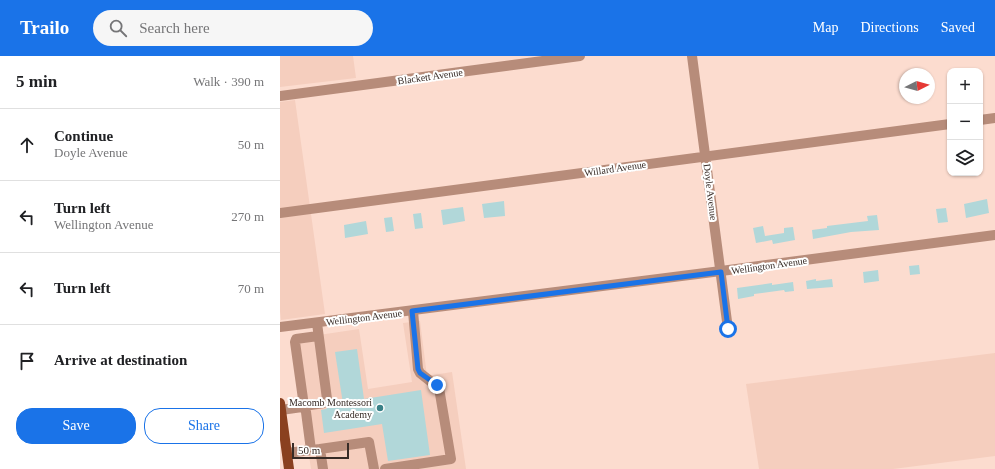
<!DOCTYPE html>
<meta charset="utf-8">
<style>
:root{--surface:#fff;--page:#f6f6f6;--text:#202124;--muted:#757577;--line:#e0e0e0;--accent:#1a73e8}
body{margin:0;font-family:Georgia,serif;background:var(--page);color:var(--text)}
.controls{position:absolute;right:12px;top:12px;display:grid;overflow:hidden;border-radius:8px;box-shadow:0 1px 3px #0004}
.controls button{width:36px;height:36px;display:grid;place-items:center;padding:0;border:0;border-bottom:1px solid var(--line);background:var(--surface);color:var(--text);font:20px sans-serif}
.compass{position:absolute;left:619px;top:12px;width:36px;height:36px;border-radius:50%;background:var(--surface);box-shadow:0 1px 3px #0004;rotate:84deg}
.scale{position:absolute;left:12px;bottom:10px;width:57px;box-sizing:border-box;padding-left:4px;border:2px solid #372b26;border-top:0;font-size:11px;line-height:14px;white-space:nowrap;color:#372b26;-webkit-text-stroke:3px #fff;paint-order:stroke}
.stop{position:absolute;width:12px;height:12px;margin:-9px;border:3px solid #1a73e8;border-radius:50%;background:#fff}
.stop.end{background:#1a73e8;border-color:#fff;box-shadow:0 1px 4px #0008}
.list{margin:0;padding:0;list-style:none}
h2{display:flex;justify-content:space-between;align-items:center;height:52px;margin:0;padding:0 16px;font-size:17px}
h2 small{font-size:13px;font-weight:400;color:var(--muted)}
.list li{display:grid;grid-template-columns:26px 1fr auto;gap:12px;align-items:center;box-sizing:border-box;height:72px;padding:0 16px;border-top:1px solid var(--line)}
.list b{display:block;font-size:15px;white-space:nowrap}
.list p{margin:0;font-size:13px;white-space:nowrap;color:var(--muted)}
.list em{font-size:13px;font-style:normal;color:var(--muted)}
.actions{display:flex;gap:8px;padding:12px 16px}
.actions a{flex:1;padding:9px 0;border:1px solid var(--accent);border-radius:16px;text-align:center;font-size:14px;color:var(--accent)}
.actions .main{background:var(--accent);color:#fff}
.icon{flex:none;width:22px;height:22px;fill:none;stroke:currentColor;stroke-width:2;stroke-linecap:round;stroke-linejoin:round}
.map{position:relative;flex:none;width:715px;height:413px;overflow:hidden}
header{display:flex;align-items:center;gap:24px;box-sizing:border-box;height:56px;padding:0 20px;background:var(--accent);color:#fff}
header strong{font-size:19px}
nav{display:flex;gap:22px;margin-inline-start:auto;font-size:14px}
.search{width:280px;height:36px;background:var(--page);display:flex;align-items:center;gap:10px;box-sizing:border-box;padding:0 14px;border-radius:22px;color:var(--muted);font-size:15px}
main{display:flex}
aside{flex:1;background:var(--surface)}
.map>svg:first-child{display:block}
</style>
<header>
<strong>Trailo</strong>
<div class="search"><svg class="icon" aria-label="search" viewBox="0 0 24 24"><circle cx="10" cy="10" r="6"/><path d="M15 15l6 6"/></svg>Search here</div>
<nav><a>Map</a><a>Directions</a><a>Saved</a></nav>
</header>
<main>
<aside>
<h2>5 min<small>Walk · 390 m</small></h2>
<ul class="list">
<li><svg class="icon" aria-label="ahead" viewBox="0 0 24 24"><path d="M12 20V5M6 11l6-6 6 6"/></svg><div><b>Continue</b><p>Doyle Avenue</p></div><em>50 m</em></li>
<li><svg class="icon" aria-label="left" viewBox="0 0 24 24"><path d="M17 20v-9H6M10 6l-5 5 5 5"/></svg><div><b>Turn left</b><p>Wellington Avenue</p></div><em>270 m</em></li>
<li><svg class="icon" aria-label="left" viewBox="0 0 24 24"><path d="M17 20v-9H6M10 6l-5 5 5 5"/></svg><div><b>Turn left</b></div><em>70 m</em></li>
<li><svg class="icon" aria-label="arrive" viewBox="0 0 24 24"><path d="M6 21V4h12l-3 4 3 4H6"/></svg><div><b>Arrive at destination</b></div></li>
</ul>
<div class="actions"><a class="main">Save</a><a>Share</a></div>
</aside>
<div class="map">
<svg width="715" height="413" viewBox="0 0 715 413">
<rect width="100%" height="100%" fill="#fcdccf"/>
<path fill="#f5cebe" d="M0,0H73L76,22L0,31Z
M15,44L45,258L1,264L0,255V46Z
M140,265L147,320L172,316L186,413H31L12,283L79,273L88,333L132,326L123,267Z
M715,297V400L613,413H479L466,328Z"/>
<path fill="#b1d7d9" d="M707,143L709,157L686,162L684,148Z
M224,145L225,160L204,162L202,148Z
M183,151L185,165L163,169L161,154Z
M666,152L668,166L658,167L656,153Z
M141,157L143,172L135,173L133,158Z
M597,159L599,174L571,176L533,183L532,174L547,172V170L588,165L587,160Z
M112,161L114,175L106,176L104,162Z
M86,165L88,178L65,182L64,169Z
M483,170L485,180L504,177V172L513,171L515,184L493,188L492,184L476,187L473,172Z
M639,209L640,218L630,219L629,210Z
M598,214L599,225L584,227L583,216Z
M536,223V225L552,223L553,231L527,233L526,225Z
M513,226L514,235L505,236L504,234L474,238V240L458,243L457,232L492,227V229Z
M77,293L84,343L141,334L150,399L108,405L102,368L44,377L41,354L46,353L50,350L63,348L55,296Z"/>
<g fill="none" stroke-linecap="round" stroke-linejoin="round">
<path stroke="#b78c7a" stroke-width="10" d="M412,0L448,273
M0,40L300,0
M700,64L715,62
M0,157L670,68
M0,271L441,215L715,179
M1,354L22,351L24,350L15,286L16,283L38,280
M40,393L89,386L94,413
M31,394L26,356L24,350L44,347L47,343L37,267
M7,397L40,393L43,413
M105,413L171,403L159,332L140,317L138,313L133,255"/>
<path stroke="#8a401f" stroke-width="10" d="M0,347L9,413"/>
</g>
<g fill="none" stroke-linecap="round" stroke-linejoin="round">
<path stroke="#1a73e8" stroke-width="5" d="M157,329L140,317L138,313L132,255L441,216L448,273"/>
</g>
<circle fill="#398187" stroke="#fff" stroke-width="1.5" cx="100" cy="352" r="4"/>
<g text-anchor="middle" stroke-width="4" stroke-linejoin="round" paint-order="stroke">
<g font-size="10" fill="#372b26" stroke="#fff">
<text transform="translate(150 20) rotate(-8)" y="4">Blackett Avenue</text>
<text transform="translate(335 112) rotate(-8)" y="4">Willard Avenue</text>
<text transform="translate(431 136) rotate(83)" y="4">Doyle Avenue</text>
<text transform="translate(489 209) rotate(-8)" y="4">Wellington Avenue</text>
<text transform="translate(84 261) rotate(-7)" y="4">Wellington Avenue</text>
</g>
<g font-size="10" fill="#372b26" stroke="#fff" text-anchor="end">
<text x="92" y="350">Macomb Montessori<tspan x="92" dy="12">Academy</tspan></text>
</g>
</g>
</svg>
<div class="controls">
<button>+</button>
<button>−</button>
<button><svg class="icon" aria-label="layers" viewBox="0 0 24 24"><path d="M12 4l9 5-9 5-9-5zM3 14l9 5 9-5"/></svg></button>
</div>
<svg class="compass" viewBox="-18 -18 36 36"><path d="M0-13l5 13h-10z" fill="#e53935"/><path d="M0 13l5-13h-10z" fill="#757577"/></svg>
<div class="scale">50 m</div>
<div class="stop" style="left:448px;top:273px"></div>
<div class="stop end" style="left:157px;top:329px"></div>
</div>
</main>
